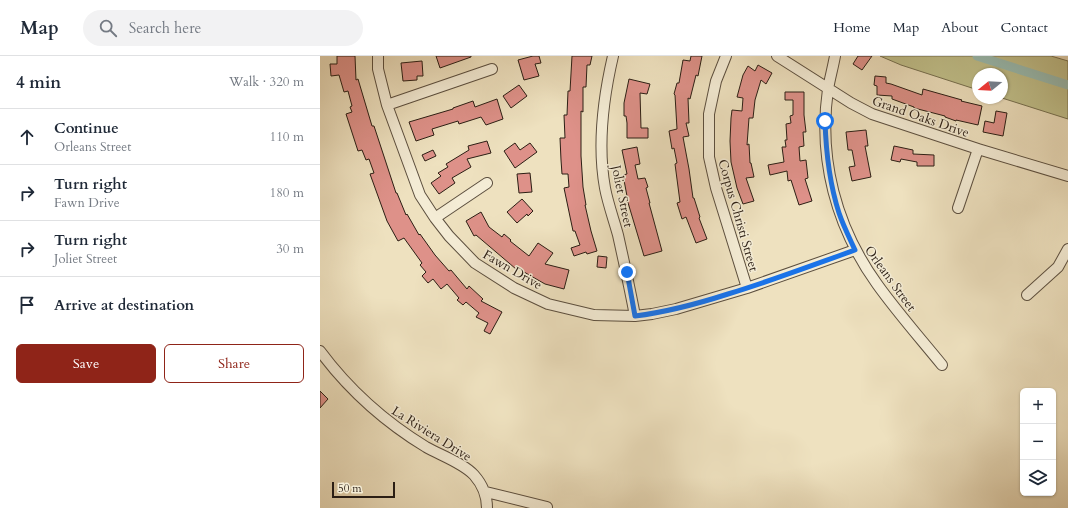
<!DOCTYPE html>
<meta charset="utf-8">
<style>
:root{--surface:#fff;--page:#f2f2f3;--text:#1f2937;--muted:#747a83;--line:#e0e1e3;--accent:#8f2418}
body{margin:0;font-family:Cardo,serif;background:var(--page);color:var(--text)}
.controls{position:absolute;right:12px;bottom:12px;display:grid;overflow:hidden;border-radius:6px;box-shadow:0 1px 3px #0004}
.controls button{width:36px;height:36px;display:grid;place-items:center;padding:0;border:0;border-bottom:1px solid var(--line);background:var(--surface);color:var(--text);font:20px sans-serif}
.compass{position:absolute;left:652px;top:12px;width:36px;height:36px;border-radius:50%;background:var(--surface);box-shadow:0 1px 3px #0004;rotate:252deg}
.scale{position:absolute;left:12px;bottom:10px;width:63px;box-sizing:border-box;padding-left:4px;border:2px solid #2b1e14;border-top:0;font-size:11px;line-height:14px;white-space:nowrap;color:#2b1e14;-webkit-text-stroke:3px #f4ecd5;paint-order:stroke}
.stop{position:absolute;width:12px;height:12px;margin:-9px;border:3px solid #1a73e8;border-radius:50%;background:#fff}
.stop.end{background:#1a73e8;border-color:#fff;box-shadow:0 1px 4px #0008}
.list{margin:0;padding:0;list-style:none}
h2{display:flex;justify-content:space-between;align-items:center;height:52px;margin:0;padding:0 16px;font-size:17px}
h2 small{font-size:13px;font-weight:400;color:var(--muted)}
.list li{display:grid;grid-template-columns:26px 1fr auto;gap:12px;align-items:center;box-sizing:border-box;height:56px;padding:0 16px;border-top:1px solid var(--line)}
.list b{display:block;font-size:15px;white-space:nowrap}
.list p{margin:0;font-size:13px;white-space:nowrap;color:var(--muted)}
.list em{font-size:13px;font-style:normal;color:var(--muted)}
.actions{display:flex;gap:8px;padding:12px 16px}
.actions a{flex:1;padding:9px 0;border:1px solid var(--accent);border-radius:6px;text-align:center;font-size:14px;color:var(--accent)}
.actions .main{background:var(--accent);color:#fff}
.icon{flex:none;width:22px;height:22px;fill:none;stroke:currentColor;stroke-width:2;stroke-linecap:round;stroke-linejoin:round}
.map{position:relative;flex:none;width:748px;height:452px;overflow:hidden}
header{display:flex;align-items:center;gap:24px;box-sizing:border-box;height:56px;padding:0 20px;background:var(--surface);border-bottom:1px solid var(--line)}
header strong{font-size:19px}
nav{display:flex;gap:22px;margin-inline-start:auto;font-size:14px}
.search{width:280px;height:36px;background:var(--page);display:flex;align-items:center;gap:10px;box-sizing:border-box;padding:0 14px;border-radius:22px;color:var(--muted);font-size:15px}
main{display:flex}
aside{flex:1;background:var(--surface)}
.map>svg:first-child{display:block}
</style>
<header>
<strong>Map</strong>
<div class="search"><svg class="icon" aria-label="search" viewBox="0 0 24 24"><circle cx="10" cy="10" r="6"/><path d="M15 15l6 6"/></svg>Search here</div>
<nav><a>Home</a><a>Map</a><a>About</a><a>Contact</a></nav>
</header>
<main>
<aside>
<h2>4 min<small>Walk · 320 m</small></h2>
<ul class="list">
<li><svg class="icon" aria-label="ahead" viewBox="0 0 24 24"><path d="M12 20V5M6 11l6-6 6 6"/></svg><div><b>Continue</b><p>Orleans Street</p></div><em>110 m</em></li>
<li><svg class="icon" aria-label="right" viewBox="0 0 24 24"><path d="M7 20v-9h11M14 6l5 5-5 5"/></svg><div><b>Turn right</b><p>Fawn Drive</p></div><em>180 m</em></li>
<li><svg class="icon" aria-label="right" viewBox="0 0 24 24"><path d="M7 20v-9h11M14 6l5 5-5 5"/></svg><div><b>Turn right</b><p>Joliet Street</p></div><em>30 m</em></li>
<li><svg class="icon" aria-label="arrive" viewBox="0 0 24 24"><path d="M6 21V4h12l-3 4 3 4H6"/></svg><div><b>Arrive at destination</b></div></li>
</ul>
<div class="actions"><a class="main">Save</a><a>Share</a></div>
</aside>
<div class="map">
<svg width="748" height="452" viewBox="0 0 748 452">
<rect width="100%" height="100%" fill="#eee1bf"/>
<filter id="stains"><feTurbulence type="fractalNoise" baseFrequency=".005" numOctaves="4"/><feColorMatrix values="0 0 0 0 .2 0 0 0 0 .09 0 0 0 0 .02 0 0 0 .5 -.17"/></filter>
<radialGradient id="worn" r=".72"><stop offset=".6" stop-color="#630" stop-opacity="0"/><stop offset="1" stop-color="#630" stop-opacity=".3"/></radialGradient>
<path fill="#c1c18c" stroke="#767050" d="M560,0H731L748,5V63L682,42V18H658V34L581,9Z"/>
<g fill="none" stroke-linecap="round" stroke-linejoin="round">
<path stroke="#99bdb3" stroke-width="9" d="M657,0L748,29"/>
</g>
<path fill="#de9189" stroke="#2b1e14" d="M17,0H35L36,24L38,23L52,70H54L76,137H77L86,159L87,158L99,179L100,178L115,199L129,215L131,214L147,233L149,230L163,243L161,245L182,256L170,278L164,275L168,267L156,261L159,257L146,246L143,249L137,244L139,242L127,228L121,233L113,223L108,227L102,220L106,216L100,209L102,207L84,182L78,185L67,165L50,118L54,117L49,103L46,104L42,94L38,95L26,58L32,56L30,51L32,50L28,35L24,36L19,19L11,20L10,8H17Z
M116,0H151V1L120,12Z
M213,0H219L221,7L215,8L219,20L204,24L198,4Z
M252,0H272L270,9H267L266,31H263V56L261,55V100L263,131L266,149H265L271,175L277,195L267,198L266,196L254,200L251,192L260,189L255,175H253L244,132L249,131L248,118H242L241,104L240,82H245L244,59H247L248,35H250Z
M371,0H382L378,20L376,19L370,43L368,42L369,67H366L369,80L363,81L369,113L373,142H374L380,161L379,162L387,183L376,187L366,161L362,163L357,147L360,146L355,108L357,107L354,92L352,93L349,75L357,73L355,39L354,38L357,27H359L363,4L370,5Z
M538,0H552L542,14L533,8Z
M102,5L103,20H97V24L83,25L81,7Z
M438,9L452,17L446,28L441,24L435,44L433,62H429L427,89L429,88L430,107H431L434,121L426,122L434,145L423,148L417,132L411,106L410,85L411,62L412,54L422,55L423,42L417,41L423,19L428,10L435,15Z
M555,20L566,21V27L571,28L602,39L603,33L642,44L641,45L662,50L658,69L636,64V65L625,61V60L594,52V51L572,43V40L557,39V30L554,29Z
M309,23L330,28L327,38L320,37L321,72H328V82H307V67L306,60H304V47Z
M199,29L207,40L191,52L183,40Z
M465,36H484V59L486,76H483L484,90L479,91L480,105L486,104L488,122L485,123L492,145L479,149L471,124L468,125L467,115L450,119L448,109L464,106L462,91H466L465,84H467L466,68L471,67L470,60L473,59V44H465Z
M177,43L183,63L166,69L161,61L139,68L138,65L112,73L114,79L96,85L89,66L133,53V52L153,45L155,51Z
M676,55L687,57L683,80L663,76L665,65L674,67Z
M546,74L548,90H545L551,121L532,125L529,111L535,110L532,94H528L526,76Z
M167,85L171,97L147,103L151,111L132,122L135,127L119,138L111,127L121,120L118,117L128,111L126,108L149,94L148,90Z
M195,87L200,94L210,87L217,96L195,112L184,95Z
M574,90L593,94V98L614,99V110H597V106L581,103L580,106L571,104Z
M317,91L320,108L315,109L318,123L325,122L328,131L326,132L330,147H329L342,195L324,200L306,140H307L303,119L307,118L302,94Z
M113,94L116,100L105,105L102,99Z
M210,117L212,136L199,137L197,118Z
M202,143L213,155L208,160L207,158L197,167L187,156Z
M161,156L169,171L182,181L184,178L191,184L190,185L209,200L218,187L233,197L225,208L249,214L244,233L225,228L197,212L196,213L156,179L154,180L146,165Z
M278,200L287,201L286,212L277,211Z
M0,335L8,343L0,352Z"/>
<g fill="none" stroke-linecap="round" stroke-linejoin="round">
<defs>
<path id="minor" d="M58,0V13L67,49L100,139L115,162L129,180L155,207L194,232L228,248L274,259L315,260L332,258L356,253L427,232L535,194
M293,0C283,43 277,88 285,132C288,148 294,164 298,179C304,206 310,233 315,260
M406,0L396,25L389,58V101L396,132L427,232
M457,0L531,47L552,58L658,93L748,120
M515,0C513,11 510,22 508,33C498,103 516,171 557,228C577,256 600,282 622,309
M67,49L172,13
M638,152L658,93
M115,162L167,127
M707,239L738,211L748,193
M0,295C29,334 65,366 106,391C120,399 143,407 154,419C162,428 167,439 167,452
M166,436L227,451"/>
</defs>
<use href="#minor" stroke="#5c4f3f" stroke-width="12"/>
<use href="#minor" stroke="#f4ecd5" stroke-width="10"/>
</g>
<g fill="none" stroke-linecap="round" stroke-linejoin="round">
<path stroke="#1a73e8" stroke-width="5" d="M307,216L315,260C347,256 377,248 408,238C451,225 493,209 535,194C529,181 523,169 519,157C509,126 506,97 505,65"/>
</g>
<g text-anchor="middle" stroke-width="3" stroke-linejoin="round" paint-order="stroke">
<g font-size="13" fill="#2b1e14" stroke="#f4ecd5">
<text transform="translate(601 60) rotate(19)" y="5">Grand Oaks Drive</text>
<text transform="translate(303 140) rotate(78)" y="5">Joliet Street</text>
<text transform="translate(419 159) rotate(74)" y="5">Corpus Christi Street</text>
<text transform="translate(193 213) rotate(30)" y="5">Fawn Drive</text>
<text transform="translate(571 222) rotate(54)" y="5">Orleans Street</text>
<text transform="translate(112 377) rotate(32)" y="5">La Riviera Drive</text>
</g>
</g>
<rect width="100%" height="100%" filter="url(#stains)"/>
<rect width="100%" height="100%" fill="url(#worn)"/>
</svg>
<div class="controls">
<button>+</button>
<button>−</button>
<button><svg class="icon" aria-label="layers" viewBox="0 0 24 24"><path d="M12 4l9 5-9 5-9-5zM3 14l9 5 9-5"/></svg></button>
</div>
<svg class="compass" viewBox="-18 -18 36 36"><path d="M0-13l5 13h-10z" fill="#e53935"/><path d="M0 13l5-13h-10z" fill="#747a83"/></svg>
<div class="scale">50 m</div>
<div class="stop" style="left:505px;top:65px"></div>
<div class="stop end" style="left:307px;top:216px"></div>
</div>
</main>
